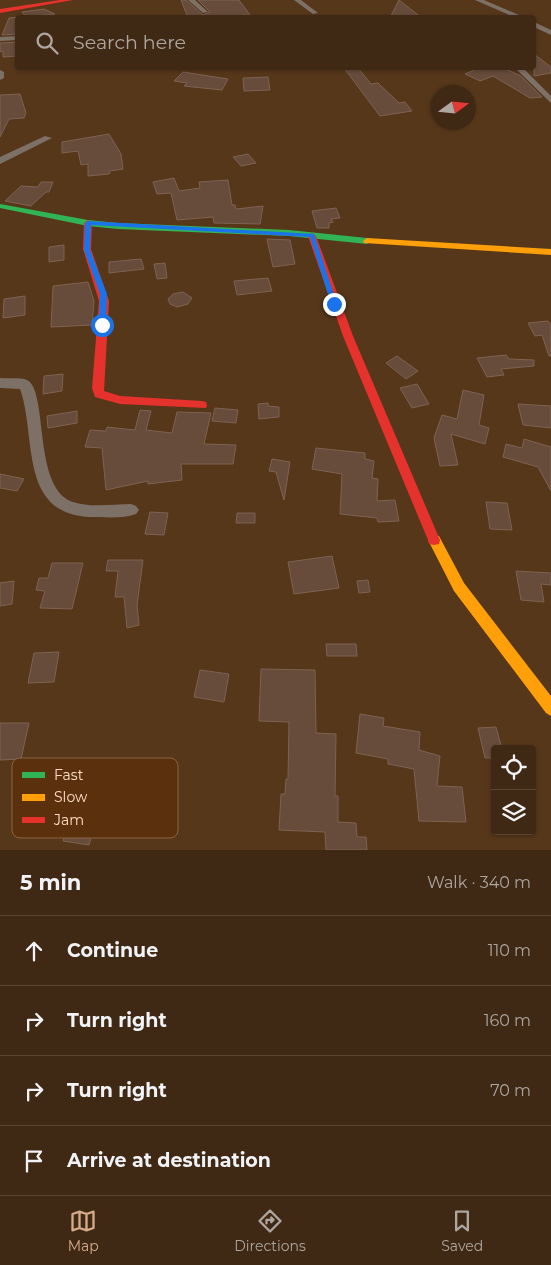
<!DOCTYPE html>
<meta charset="utf-8">
<style>
:root{--surface:#402914;--page:#47311d;--text:#f1f3f6;--muted:#aea6a0;--line:#594534;--accent:#d6ab8b}
body{margin:0;font-family:Montserrat,sans-serif;background:var(--page);color:var(--text)}
.controls{position:absolute;right:15px;bottom:15px;display:grid;overflow:hidden;border-radius:5px;box-shadow:0 1px 4px #0004}
.controls button{width:45px;height:45px;display:grid;place-items:center;padding:0;border:0;border-bottom:1px solid var(--line);background:var(--surface);color:var(--text);font:25px sans-serif}
.compass{position:absolute;left:431px;top:85px;width:45px;height:45px;border-radius:50%;background:var(--surface);box-shadow:0 1px 4px #0004;rotate:75deg}
.stop{position:absolute;width:15px;height:15px;margin:-11px;border:4px solid #1a73e8;border-radius:50%;background:#fff}
.stop.end{background:#1a73e8;border-color:#fff;box-shadow:0 1px 5px #0008}
.list{margin:0;padding:0;list-style:none}
h2{display:flex;justify-content:space-between;align-items:center;height:65px;margin:0;padding:0 20px;font-size:21px}
h2 small{font-size:16px;font-weight:400;color:var(--muted)}
.list li{display:grid;grid-template-columns:32px 1fr auto;gap:15px;align-items:center;box-sizing:border-box;height:70px;padding:0 20px;border-top:1px solid var(--line)}
.list b{display:block;font-size:19px;white-space:nowrap}
.list em{font-size:16px;font-style:normal;color:var(--muted)}
.icon{flex:none;width:28px;height:28px;fill:none;stroke:currentColor;stroke-width:2;stroke-linecap:round;stroke-linejoin:round}
.map{position:relative;flex:none;width:551px;height:850px;overflow:hidden}
.search{position:absolute;background:var(--surface);box-shadow:0 1px 4px #0004;left:15px;right:15px;top:15px;height:55px;display:flex;align-items:center;gap:12px;box-sizing:border-box;padding:0 18px;border-radius:5px;color:var(--muted);font-size:19px}
.sheet{height:345px;background:var(--surface)}
nav{display:flex;justify-content:space-around;align-items:center;box-sizing:border-box;height:70px;border-top:1px solid var(--line);background:var(--surface);font-size:14px;color:var(--muted)}
nav a{display:grid;justify-items:center;gap:2px}
nav .on{color:var(--accent)}
.map>svg:first-child{display:block}
</style>
<div class="map">
<svg width="551" height="850" viewBox="0 0 551 850">
<rect width="100%" height="100%" fill="#56371a"/>
<path fill="#674c3b" stroke="#7f6252" d="M181,0H186L203,15L210,12L198,0H239L250,15L188,18Z
M399,0L422,18L391,16Z
M44,9L55,14L26,17L22,12Z
M9,18L18,17V34L2,35Z
M18,42V56L3,57V51L0,52V43Z
M534,54L551,67V73L534,76Z
M344,68H358L371,84L378,83L399,103L405,102L412,111L380,116Z
M479,68H513L508,70L521,76L542,97L530,98L493,76L480,81L465,74Z
M183,72L228,79L222,90L193,87L184,86L187,83L174,81Z
M268,77L270,90L244,91L243,78Z
M20,94L26,113L24,118L9,119L0,137V95Z
M109,134L121,154L123,169L110,171L109,174L88,176V164L81,165L78,151L62,153V142Z
M248,154L256,163L241,166L233,157Z
M174,178L179,191L200,188L199,182L228,180L232,205H235L236,209L263,206L260,224L214,223L213,217L177,220L171,193L157,194L153,182Z
M41,182H53L49,192H46L31,206L5,201L21,186L38,187Z
M336,208L340,218L331,219L333,222L329,223V228H317L312,211Z
M267,239L290,240L295,264L273,267Z
M64,245V260L49,262V247Z
M141,259L144,269L109,273V262Z
M165,263L167,278L157,279L154,264Z
M268,278L272,291L237,295L234,281Z
M88,282L94,301L92,325L51,327L53,286Z
M183,292L192,298L188,304L177,307L170,304L168,299L173,294Z
M25,296V315L3,318L4,299Z
M548,321L551,326V356H549L542,335L535,336L528,323Z
M506,355L509,359L534,360V366L501,369L504,375L487,377L477,358Z
M397,356L418,371L406,379L386,363Z
M63,374L62,391L43,394L44,376Z
M417,384L429,404L412,408L400,388Z
M463,390L484,395L479,425L489,428L485,444L451,434L458,465L440,466L434,438L442,415L457,419Z
M268,403V406L279,407V417L259,419L258,404Z
M518,404L551,406V428L523,425Z
M215,408L238,410L236,423L212,421Z
M140,410L151,411L146,430L172,433L177,412L211,413L204,444L236,445L233,464H181L182,480L148,484V481L106,490L102,448L85,447L90,430L106,431L107,427L135,430Z
M77,411V423L48,428L47,416Z
M524,439L551,447V491L538,467L503,457L506,444L522,448Z
M316,448L365,453V459L374,461L372,478L378,479L377,501L395,500L399,521L378,522L377,518L340,514L342,474L312,469Z
M272,459L290,462L284,500L276,472L269,471Z
M0,474L24,479L17,491L0,488Z
M486,502L507,503L512,530L490,529Z
M150,512L168,513L164,535L145,534Z
M237,513H255V523H236Z
M332,556L339,588L294,594L288,562Z
M108,560H143L137,605L139,625L127,628L124,597H115L118,571H106Z
M52,563H83L72,609L40,608L45,591L36,590L39,578H48Z
M516,571L551,573V585L541,584L544,602L521,600Z
M368,580L370,592L359,593L357,581Z
M14,581L12,604L0,606V583Z
M326,644H356L357,656H327Z
M59,652L54,682L28,683L34,653Z
M261,669L315,670L316,733L336,734L335,796H338V822L356,823L357,837H366L367,850H326L325,832L279,830L281,794H285L286,779H288L289,722L259,721Z
M200,670L229,674L224,702L194,697Z
M360,714L384,718L383,726L420,732L419,750L440,756L437,786L462,787L466,822L419,821L414,769L388,764V759L356,753Z
M0,723H29L21,759L0,760Z
M496,727L502,749H495V758H485L478,728Z
M78,790L103,794L89,845L63,841Z"/>
<g fill="none" stroke-linecap="round" stroke-linejoin="round">
<path fill="#7d7167" fill-rule="evenodd" d="M188,0H195L208,12L203,13Z
M294,0H301L318,13L313,14Z
M475,0H484L526,18H516Z
M534,22L551,30V35L534,27Z
M18,36V40L0,41V37Z
M515,68H523L551,96V103Z
M0,70L4,72V78L0,80Z
M45,136L52,138L0,164V157Z
M0,378C8,379 20,377 27,380C49,391 32,489 73,502C90,508 113,504 131,504L136,506L139,510L136,514C123,519 105,517 90,517C18,514 37,436 20,389L0,388Z"/>
<path fill="#30b455" fill-rule="evenodd" d="M0,204L88,220L118,223L289,230L367,238L371,241L367,244L289,236L118,229L88,226L0,208Z"/>
<path fill="#ff9f0a" fill-rule="evenodd" d="M367,238L551,249V255L364,243L363,241Z
M434,535L439,536L464,583L551,696V716L546,713L454,591L428,540L429,536Z"/>
<path fill="#e5322d" fill-rule="evenodd" d="M60,0H73L0,13V9Z
M88,220L92,223L91,249L109,301L104,391L120,396L202,401L206,402L207,405L206,408L120,404L95,397L92,388L99,301L83,249L84,223Z
M312,233L316,236L353,336L440,540L439,544L434,545L429,544L428,540L343,336L308,236Z"/>
</g>
<path fill="#1a73e8" d="M88,221L314,234L337,304L334,306L331,304L310,237L91,225L90,250L107,294L106,325L99,326L100,294L84,250L85,223Z"/>
<rect x="12" y="758" width="166" height="80" rx="8" fill="#5b310d" stroke="#8c6544" stroke-width="1"/>
<rect x="22" y="772" width="23" height="6" fill="#30b455"/>
<rect x="22" y="794" width="23" height="7" fill="#ff9f0a"/>
<rect x="22" y="817" width="23" height="6" fill="#e5322d"/>
<g font-size="14" fill="#ffddc6">
<text x="54" y="780">Fast</text>
<text x="54" y="802">Slow</text>
<text x="54" y="825">Jam</text>
</g>
</svg>
<div class="controls">
<button><svg class="icon" aria-label="locate" viewBox="0 0 24 24"><circle cx="12" cy="12" r="6"/><path d="M12 2v4M12 18v4M2 12h4M18 12h4"/></svg></button>
<button><svg class="icon" aria-label="layers" viewBox="0 0 24 24"><path d="M12 4l9 5-9 5-9-5zM3 14l9 5 9-5"/></svg></button>
</div>
<svg class="compass" viewBox="-18 -18 36 36"><path d="M0-13l5 13h-10z" fill="#e53935"/><path d="M0 13l5-13h-10z" fill="#aea6a0"/></svg>
<div class="stop" style="left:102px;top:325px"></div>
<div class="stop end" style="left:334px;top:304px"></div>
<div class="search"><svg class="icon" aria-label="search" viewBox="0 0 24 24"><circle cx="10" cy="10" r="6"/><path d="M15 15l6 6"/></svg>Search here</div>
</div>
<section class="sheet">
<h2>5 min<small>Walk · 340 m</small></h2>
<ul class="list">
<li><svg class="icon" aria-label="ahead" viewBox="0 0 24 24"><path d="M12 20V5M6 11l6-6 6 6"/></svg><div><b>Continue</b></div><em>110 m</em></li>
<li><svg class="icon" aria-label="right" viewBox="0 0 24 24"><path d="M7 20v-9h11M14 6l5 5-5 5"/></svg><div><b>Turn right</b></div><em>160 m</em></li>
<li><svg class="icon" aria-label="right" viewBox="0 0 24 24"><path d="M7 20v-9h11M14 6l5 5-5 5"/></svg><div><b>Turn right</b></div><em>70 m</em></li>
<li><svg class="icon" aria-label="arrive" viewBox="0 0 24 24"><path d="M6 21V4h12l-3 4 3 4H6"/></svg><div><b>Arrive at destination</b></div></li>
</ul>
</section>
<nav>
<a class="on"><svg class="icon" aria-label="map" viewBox="0 0 24 24"><path d="M3 6l6-2 6 2 6-2v14l-6 2-6-2-6 2zM9 4v14M15 6v14"/></svg>Map</a>
<a><svg class="icon" aria-label="directions" viewBox="0 0 24 24"><path d="M12 3l9 9-9 9-9-9zM9 14v-3h6M13 9l2 2-2 2"/></svg>Directions</a>
<a><svg class="icon" aria-label="saved" viewBox="0 0 24 24"><path d="M7 4h10v16l-5-4-5 4z"/></svg>Saved</a>
</nav>
